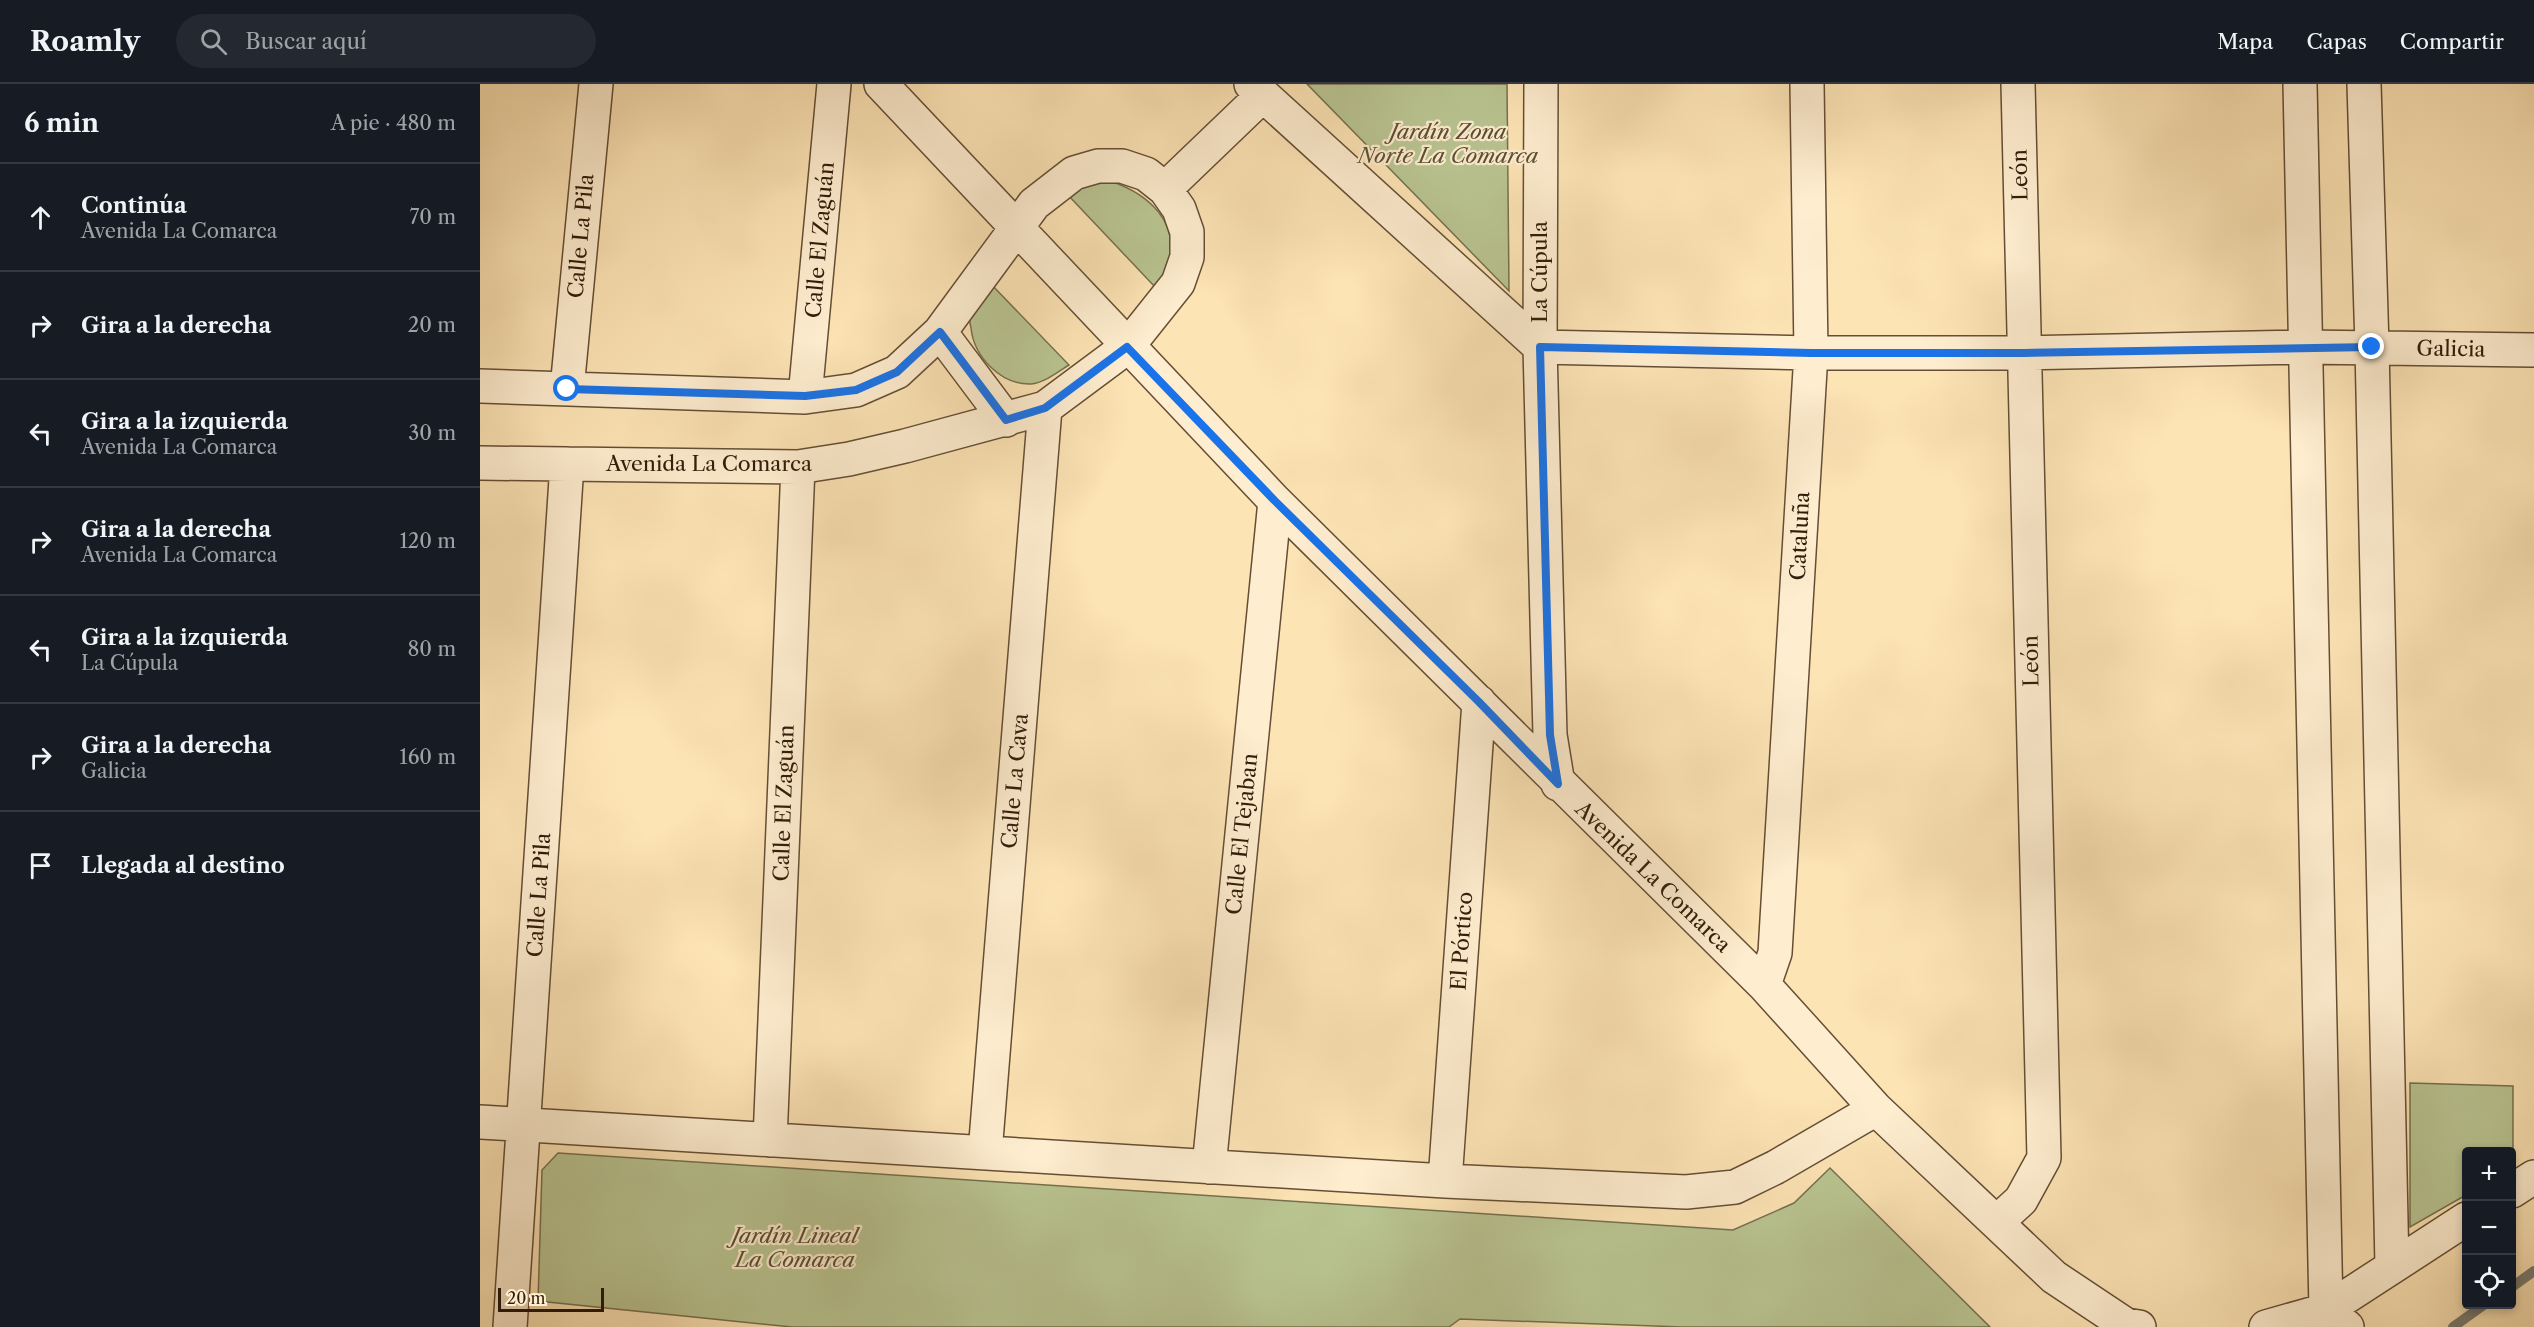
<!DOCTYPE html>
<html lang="es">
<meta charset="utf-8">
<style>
:root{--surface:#171b24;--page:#242831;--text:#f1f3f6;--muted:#9ea1a6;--line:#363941}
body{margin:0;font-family:"Libre Caslon Text",serif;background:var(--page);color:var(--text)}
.controls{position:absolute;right:18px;bottom:18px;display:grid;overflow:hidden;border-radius:6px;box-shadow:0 3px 9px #0003}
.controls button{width:54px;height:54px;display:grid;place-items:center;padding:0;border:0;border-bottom:2px solid var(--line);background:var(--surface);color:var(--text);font:30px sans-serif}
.scale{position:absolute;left:18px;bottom:15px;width:106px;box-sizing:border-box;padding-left:6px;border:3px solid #321c0a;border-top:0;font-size:16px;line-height:21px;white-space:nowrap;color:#321c0a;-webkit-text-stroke:4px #feedcf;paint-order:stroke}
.stop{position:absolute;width:18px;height:18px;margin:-14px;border:4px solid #1a73e8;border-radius:50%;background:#fff}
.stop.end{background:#1a73e8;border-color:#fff;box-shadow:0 2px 6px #0008}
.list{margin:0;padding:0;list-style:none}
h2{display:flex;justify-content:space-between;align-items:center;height:78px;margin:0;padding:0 24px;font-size:26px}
h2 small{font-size:20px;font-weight:400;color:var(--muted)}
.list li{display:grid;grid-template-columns:39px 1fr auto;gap:18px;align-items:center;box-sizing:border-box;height:108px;padding:0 24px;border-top:2px solid var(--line)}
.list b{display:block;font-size:22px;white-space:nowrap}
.list p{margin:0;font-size:20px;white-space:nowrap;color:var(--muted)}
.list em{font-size:20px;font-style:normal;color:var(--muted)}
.icon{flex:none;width:33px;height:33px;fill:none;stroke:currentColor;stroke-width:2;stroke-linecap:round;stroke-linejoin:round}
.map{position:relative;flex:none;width:2054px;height:1243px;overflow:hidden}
header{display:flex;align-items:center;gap:36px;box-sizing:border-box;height:84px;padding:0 30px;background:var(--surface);border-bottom:2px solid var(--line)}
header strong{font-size:28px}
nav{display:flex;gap:33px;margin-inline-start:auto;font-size:21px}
.search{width:420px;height:54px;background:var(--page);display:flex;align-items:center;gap:15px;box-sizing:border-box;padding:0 21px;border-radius:33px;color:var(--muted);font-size:22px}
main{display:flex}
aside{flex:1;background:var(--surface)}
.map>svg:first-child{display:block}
</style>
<header>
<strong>Roamly</strong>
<div class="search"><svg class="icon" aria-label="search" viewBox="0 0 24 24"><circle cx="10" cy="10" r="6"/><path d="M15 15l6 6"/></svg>Buscar aquí</div>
<nav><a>Mapa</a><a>Capas</a><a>Compartir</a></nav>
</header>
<main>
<aside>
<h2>6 min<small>A pie · 480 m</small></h2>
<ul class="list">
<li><svg class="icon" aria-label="ahead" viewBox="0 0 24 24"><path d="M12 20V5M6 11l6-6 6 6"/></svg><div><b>Continúa</b><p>Avenida La Comarca</p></div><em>70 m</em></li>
<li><svg class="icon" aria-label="right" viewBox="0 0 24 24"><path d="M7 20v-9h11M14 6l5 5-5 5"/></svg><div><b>Gira a la derecha</b></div><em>20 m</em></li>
<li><svg class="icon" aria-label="left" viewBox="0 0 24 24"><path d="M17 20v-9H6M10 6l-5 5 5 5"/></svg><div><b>Gira a la izquierda</b><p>Avenida La Comarca</p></div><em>30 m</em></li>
<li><svg class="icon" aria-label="right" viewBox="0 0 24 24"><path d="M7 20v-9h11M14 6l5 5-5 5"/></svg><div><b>Gira a la derecha</b><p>Avenida La Comarca</p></div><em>120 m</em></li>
<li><svg class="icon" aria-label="left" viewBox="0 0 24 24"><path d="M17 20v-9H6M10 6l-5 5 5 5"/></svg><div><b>Gira a la izquierda</b><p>La Cúpula</p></div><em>80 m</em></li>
<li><svg class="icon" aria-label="right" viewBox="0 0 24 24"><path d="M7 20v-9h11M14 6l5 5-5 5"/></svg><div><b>Gira a la derecha</b><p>Galicia</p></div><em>160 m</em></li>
<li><svg class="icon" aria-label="arrive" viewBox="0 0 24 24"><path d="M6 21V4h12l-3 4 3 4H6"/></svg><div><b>Llegada al destino</b></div></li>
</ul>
</aside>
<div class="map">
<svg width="2054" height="1243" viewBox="0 0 2054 1243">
<rect width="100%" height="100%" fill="#fde4b5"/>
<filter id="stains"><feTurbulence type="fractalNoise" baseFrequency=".00333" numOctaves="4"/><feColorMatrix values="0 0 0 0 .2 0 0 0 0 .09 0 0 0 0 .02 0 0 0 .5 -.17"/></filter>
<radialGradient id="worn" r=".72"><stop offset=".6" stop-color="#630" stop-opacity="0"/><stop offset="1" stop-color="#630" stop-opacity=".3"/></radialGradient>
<path fill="#b9c592" stroke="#76704e" stroke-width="1.5" d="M827,0H1027L1029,207Z
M633,98C667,110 701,138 688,179C686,187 680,196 676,204L587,110L612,99Z
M509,198L589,281C578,288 564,299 551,300C521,301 494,273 491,244C490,240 489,234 490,230C493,220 503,208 509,198Z
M1930,999L2033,1002V1085L2032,1068H1986V1111L1930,1143Z
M78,1069L1253,1146L1314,1119L1350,1084L1510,1243H1202L980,1235L969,1243H312L58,1217L62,1086Z"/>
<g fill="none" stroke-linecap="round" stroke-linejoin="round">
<path stroke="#777b73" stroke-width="10" d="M2032,1203L2054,1187
M1973,1243L2005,1220"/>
<defs>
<path id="minor" d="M401,0L795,417L1284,901L1396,1025L1574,1193L1646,1241L1659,1243
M771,0L1060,263L1331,269H1543L1824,263L2054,266
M1061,0L1060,263L1070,651L1078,700
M1820,0L1846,1226L1867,1243
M1884,0L1892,263L1912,1182
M685,105L782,12
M460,248L526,336
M0,302L325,313L376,306L417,288L460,248L554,120L594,89L618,82H642L666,90L685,105L699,125L707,148V173L698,199L647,263L565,324L425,362L369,375L318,383L0,379
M87,305L116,0
M325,313L354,0
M1284,901L1295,869L1331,269L1327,0
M0,1038L965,1097L1206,1108L1255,1103L1296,1083L1396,1025
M290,1056L318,383
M505,1069L565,324
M729,1083L795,417
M965,1097L999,618
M2032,1107L2054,1093
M1517,1138L1541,1116L1564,1074L1538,0
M30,1243L87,380
M1786,1243L1846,1226L1986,1135"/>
</defs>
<use href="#minor" stroke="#654e35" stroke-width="36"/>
<use href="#minor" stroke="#feedcf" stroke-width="33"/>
</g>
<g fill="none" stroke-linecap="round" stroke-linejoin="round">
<path stroke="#1a73e8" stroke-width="8" d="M87,305L325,312L376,306L417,288L460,248L526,336L565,324L647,263L795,417L999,618L1078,700L1070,651L1060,263L1331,269H1544L1892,263"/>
</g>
<g text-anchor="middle" stroke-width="4.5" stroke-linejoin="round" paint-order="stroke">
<g font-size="21" font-style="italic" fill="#5a4f33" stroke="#feedcf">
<text x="968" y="55">Jardín Zona<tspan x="968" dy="24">Norte La Comarca</tspan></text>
<text x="315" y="1159">Jardín Lineal<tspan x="315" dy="24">La Comarca</tspan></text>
</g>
<g font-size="21" fill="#321c0a" stroke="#feedcf">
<text transform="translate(1540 91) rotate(-91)" y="7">León</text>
<text transform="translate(101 152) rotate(-85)" y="7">Calle La Pila</text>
<text transform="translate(340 156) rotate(-85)" y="7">Calle El Zaguán</text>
<text transform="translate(1060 188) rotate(-90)" y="7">La Cúpula</text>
<text transform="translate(1971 265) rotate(1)" y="7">Galicia</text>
<text x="229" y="387">Avenida La Comarca</text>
<text transform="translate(1320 452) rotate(-87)" y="7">Cataluña</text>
<text transform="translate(1551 577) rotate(-91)" y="7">León</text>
<text transform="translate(535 697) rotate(-85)" y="7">Calle La Cava</text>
<text transform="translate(304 719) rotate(-88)" y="7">Calle El Zaguán</text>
<text transform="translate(762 750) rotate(-84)" y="7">Calle El Tejaban</text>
<text transform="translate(1173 793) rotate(44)" y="7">Avenida La Comarca</text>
<text transform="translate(59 811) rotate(-86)" y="7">Calle La Pila</text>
<text transform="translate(982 857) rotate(-86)" y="7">El Pórtico</text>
</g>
</g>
<rect width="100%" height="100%" filter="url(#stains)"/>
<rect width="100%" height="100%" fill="url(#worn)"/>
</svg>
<div class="controls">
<button>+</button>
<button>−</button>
<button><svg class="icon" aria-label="locate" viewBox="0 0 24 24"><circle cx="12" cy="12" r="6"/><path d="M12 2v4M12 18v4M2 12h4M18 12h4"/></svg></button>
</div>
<div class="scale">20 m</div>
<div class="stop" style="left:87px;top:305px"></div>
<div class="stop end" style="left:1892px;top:263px"></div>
</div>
</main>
